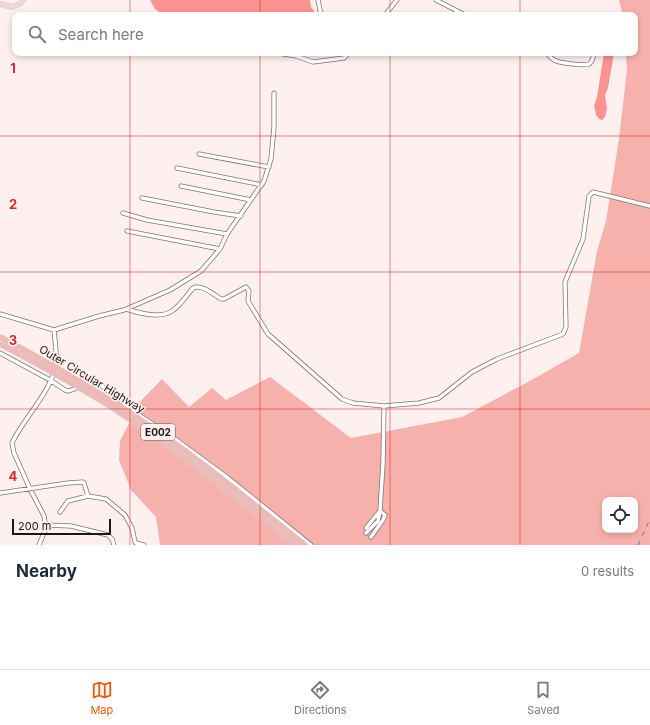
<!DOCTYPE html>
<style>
:root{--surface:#fff;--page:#f2f2f3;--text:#1f2937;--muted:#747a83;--line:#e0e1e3;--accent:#ea580c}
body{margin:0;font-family:Inter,sans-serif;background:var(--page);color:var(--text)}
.controls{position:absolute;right:12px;bottom:12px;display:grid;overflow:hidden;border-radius:8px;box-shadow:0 2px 6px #0003}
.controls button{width:36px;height:36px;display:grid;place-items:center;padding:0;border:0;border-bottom:1px solid var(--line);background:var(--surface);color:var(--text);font:20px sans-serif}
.scale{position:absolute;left:12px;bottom:10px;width:99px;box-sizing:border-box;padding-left:4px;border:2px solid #1b1716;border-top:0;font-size:11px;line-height:14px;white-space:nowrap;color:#1b1716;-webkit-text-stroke:3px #fdf0ef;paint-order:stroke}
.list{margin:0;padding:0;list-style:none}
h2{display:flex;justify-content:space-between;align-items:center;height:52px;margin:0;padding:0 16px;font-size:17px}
h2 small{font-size:13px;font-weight:400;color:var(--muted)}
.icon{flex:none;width:22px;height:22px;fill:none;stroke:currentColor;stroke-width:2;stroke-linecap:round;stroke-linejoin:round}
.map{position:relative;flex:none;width:650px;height:545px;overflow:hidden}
.search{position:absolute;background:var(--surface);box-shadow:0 2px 6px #0003;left:12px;right:12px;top:12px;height:44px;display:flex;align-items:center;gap:10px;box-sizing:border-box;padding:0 14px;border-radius:8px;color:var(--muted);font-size:15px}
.sheet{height:124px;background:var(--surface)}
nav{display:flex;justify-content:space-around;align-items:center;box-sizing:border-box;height:56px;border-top:1px solid var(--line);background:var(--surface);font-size:11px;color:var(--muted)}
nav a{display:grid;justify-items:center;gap:2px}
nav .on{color:var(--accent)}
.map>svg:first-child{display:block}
</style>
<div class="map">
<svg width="650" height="545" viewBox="0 0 650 545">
<rect width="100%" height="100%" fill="#fdf0ef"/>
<path fill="#f7b1ad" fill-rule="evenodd" d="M619,0H650V545H160L156,517L131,490L119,460L120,441L140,402L162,379L189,407L212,388L226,400L270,377L351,438L462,417L528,382L579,353L597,251L606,221L619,139L627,69L626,53H635V15H623ZM605,500H635V530H605Z"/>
<path fill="#fb9491" d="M150,0H310L311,7L317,15H163L155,9Z
M604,53H614L608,88L605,95L607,109L605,117L602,120L599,119L596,115L594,106L597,97Z"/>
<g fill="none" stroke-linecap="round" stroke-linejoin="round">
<defs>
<path id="minor" d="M318,0L321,15
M436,0L465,15
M385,15L397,0
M278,53L296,56L313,62L344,58L349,53
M547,53C549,56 551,58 554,60C559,63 583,66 589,64C593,62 593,57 594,53
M199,154L269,167
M177,168L262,185
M181,186L251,200
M142,198L214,212L241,216
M123,213L147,220L227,234
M127,231L220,249
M126,309C139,313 160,319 172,311C180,306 187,295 193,288C202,284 213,294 221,299H224L246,287L249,291L248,301L268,334L342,399L353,403L384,406L419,403L439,398L472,372L497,359L563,334L566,327L565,282L583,239L589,196L593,192L650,206
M0,314L54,330L99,316L124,310L170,290L201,271L220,249L227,234L264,181L271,159L274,127V93
M0,353L50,380L65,390L69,391L89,383L99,384L106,389L136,413L175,439L228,478L311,545
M0,493L68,483L83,482L84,483L88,496L106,499L125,515L132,528L135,542L136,543L144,545
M60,512L68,501L88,496
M46,525L71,526L108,535L112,539L114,545
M366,528L379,512
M366,533L378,521L380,511L383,463L384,406
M371,537L383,520L385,515L380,511
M39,545L46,528L44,516L30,489L14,453L12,443C23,419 52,391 56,364C57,354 55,341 54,330"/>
<path id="major" d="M0,4L12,7L20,4L23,0"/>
</defs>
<use href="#minor" stroke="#7f7473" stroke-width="5"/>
<use href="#major" stroke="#d1d1d0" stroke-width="6"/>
<use href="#minor" stroke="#fff" stroke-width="3.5"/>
<use href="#major" stroke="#f5d5d3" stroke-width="4.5"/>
<path stroke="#7d7574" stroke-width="1" stroke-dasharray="5 5" stroke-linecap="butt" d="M638,545L650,519"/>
<defs>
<path id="highway-bridge" d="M0,337C72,375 143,418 208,468C240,493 272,519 305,545
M0,344C38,364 77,385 113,408C177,450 236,497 295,545"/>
</defs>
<use href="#highway-bridge" stroke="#d1d1d0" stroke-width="6" stroke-linecap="butt"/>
<use href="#highway-bridge" stroke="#efb9b6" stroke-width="5"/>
</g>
<path fill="none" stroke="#d62828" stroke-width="1" stroke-opacity="0.55" d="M130,0V15M260,0V15M390,0V15M520,0V15M130,53V545M260,53V545M390,53V545M520,53V545M0,136H650M0,272H650M0,409H650"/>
<g text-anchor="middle" stroke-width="3" stroke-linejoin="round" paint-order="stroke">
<rect fill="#fdf0ef" stroke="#5f5857" stroke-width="1" x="141" y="424" width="34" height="16" rx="3"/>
<g font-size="10" font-weight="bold" fill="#1b1716">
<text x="158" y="436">E002</text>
</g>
<g font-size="11" fill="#1b1716" stroke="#fdf0ef">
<text transform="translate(92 379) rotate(31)" y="4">Outer Circular Highway</text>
</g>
</g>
<g font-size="13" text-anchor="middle" font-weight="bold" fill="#d62828" stroke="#fdf0ef" stroke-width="3" stroke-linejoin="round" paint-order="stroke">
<text x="13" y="73">1</text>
<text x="13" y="209">2</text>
<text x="13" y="345">3</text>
<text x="13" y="481">4</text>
</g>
</svg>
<div class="controls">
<button><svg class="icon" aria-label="locate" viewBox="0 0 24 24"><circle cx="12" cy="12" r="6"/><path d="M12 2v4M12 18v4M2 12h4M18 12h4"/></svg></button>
</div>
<div class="scale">200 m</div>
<div class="search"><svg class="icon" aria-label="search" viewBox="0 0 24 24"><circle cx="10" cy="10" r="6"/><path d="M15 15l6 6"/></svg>Search here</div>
</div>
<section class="sheet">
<h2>Nearby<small>0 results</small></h2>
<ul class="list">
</ul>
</section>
<nav>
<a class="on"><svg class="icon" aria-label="map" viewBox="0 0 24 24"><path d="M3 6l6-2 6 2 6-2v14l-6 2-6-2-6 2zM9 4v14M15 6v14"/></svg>Map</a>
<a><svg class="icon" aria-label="directions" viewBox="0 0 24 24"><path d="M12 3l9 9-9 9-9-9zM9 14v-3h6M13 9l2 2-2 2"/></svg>Directions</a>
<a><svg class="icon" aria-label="saved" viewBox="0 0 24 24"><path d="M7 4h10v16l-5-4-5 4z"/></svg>Saved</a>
</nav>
